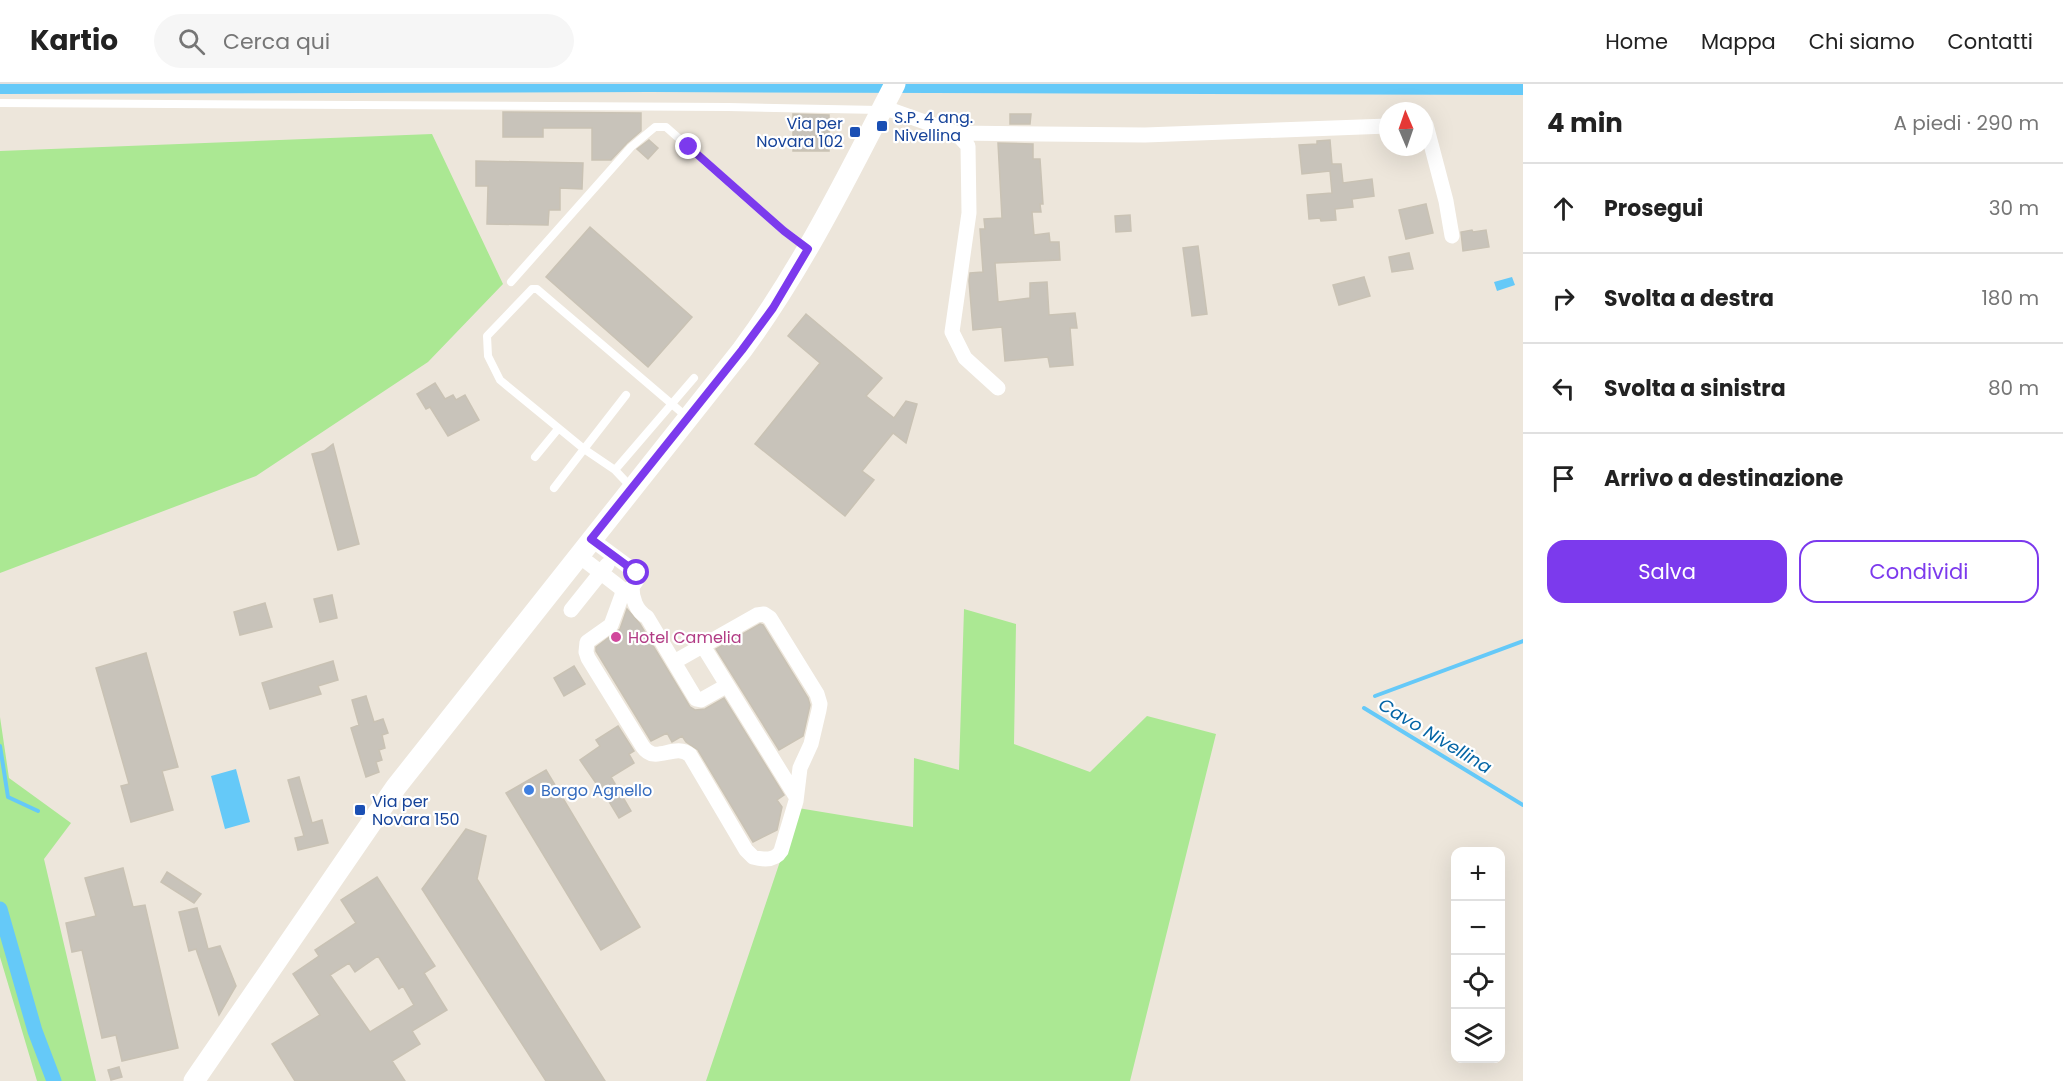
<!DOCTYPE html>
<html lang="it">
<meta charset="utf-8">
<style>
:root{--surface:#fff;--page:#f6f6f6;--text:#222;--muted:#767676;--line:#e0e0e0;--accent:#7c3aed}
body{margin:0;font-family:Poppins,sans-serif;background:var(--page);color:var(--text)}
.controls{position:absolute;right:18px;bottom:18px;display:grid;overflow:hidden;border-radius:12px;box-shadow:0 6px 24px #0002}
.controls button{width:54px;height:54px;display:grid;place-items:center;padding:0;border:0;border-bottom:2px solid var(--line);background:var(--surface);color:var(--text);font:30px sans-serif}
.compass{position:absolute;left:1379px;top:18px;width:54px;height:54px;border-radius:50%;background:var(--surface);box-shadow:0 6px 24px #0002;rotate:358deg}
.stop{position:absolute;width:18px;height:18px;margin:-14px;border:4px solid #7c3aed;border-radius:50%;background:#fff}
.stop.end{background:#7c3aed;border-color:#fff;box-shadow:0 2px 6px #0008}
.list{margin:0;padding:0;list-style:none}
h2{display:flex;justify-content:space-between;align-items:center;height:78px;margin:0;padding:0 24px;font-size:26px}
h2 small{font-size:20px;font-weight:400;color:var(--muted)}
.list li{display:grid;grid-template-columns:39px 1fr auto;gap:18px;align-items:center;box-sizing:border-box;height:90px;padding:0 24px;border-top:2px solid var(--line)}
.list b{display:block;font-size:22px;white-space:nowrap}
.list em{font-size:20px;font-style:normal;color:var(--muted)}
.actions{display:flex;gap:12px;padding:18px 24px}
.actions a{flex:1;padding:14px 0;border:2px solid var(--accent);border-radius:18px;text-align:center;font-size:21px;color:var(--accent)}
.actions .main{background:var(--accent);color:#fff}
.icon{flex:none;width:33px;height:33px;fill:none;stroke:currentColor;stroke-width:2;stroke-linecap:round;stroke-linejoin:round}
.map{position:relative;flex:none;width:1523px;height:997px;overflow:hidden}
header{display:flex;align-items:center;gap:36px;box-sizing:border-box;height:84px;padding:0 30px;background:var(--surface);border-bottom:2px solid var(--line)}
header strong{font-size:28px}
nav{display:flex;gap:33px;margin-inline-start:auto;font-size:21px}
.search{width:420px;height:54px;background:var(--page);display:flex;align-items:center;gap:15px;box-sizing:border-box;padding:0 21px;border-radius:33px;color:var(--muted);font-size:22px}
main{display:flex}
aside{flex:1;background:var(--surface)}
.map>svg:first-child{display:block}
</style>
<header>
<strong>Kartio</strong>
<div class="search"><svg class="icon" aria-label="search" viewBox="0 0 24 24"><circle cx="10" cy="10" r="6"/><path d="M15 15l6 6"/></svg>Cerca qui</div>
<nav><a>Home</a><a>Mappa</a><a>Chi siamo</a><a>Contatti</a></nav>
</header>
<main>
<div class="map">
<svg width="1523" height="997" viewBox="0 0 1523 997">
<rect width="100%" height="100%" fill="#ede6db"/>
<path fill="#abe893" d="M432,50L503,200L428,278L256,392L0,489V67Z
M964,525L1016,540L1014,660L1090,688L1147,632L1216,650L1130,997H706L798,724L913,743L914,674L959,686Z
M0,633L9,694L71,739L44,775L96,997H37L0,873Z"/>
<path fill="#65c9f8" d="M0,0H1523V11L650,8L0,10Z
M1512,193L1515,201L1497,207L1494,198Z
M236,685L250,738L225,745L211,692Z"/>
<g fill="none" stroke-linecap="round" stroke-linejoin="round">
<path stroke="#65c9f8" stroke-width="4" d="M1375,612L1523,557
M1364,624L1523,721
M0,662L8,713L38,727"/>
<path stroke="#65c9f8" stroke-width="15" d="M0,825L35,947L54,997"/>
</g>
<path fill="#c8c3ba" stroke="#c9c2b4" stroke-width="1.5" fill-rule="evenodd" d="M503,28L641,29V47L627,59L611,76H592V44H543V53H503Z
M793,30L829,31V67H793Z
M1010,30H1031L1030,40H1010Z
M649,56L658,64L648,75L637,65Z
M1330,56L1332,80H1341L1343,99L1372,95L1374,112L1352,115L1353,123L1335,125L1336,136L1321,137L1320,134L1309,135L1307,111L1332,109L1330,87L1302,90L1299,61L1317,60V57Z
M998,59L1033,60V75H1040L1043,120H1040L1041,128H1032L1034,151L1049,149L1050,158H1059L1060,176L995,179L998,218L1030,214V199L1047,198L1049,231L1075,229L1077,244H1070L1073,281L1050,283L1048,273L1005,277L1002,243L973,246L969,197L970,189L983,188L980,145H985L984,135L1002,134Z
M476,77L583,79L582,105L560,104V126H549L548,141L487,140L488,102H476Z
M1426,120L1433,149L1406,155L1399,126Z
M1130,131L1131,147L1116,148L1115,132Z
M590,143L692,233L648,283L546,193Z
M1472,146L1473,148L1486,146L1489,163L1463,167L1461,148Z
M1198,162L1207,230L1192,232L1183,164Z
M1409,169L1413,185L1392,188L1389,173Z
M1364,193L1370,212L1339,221L1333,201Z
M806,230L882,294L866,312L894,334L906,317L917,320L906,359L893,349L862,387L874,396L845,432L755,360L820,279L788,252Z
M435,299L445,315L453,311L456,316L465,311L479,336L448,352L430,323L426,325L417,310Z
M333,360L359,460L338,466L312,370L324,367Z
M332,511L337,534L320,538L314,515Z
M265,519L272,543L240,551L234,528Z
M627,525L640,540L690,623L695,626L705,625L724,614L784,711L777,716L782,723L777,746L753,758L698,666L686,658L682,652L672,658L667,649L651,657L596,567V563L620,545Z
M760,540L763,541L808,614L810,621L803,652L779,666L716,565Z
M146,569L178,683L162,687L173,726L131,738L121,702L129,700L96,584Z
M333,577L338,596L318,602L321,610L270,625L262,599Z
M574,582L585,600L564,612L554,594Z
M366,612L374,638L383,635L388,649L382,651L385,664L379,666L382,676L376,678L379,688L366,693L351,644L359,641L352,616Z
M618,642L634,667L629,670L634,679L611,693L631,727L619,734L599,701L598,702L580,676L600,662L596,656Z
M546,686L640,843L601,866L506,709Z
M299,693L312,739L322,736L328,759L298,766L295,754L304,752L288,696Z
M466,745L486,752L477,795L605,997H546L422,805Z
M123,784L133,823L145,821L178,964L122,977L116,951L102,954L82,866L72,868L66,839L96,832L85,794Z
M167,788L201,810L194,819L161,798Z
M377,793L435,882L424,889L447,926L412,947L420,960L392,977L405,997H295L272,960L320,931L293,890L319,872L315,866L356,839L341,816ZM378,872L399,905L403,902L414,921L370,948L330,891L349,879L355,888Z
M197,824L208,865L220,862L236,902L219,931L196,865L189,867L179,828Z
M119,983L122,993L111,996L108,986Z"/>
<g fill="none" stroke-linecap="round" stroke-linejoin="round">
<path stroke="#fff" stroke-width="8" d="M0,19L728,23L880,26
M511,198L631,63L655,43H666L784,147L807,164
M626,311L584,365L500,296L488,272L487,252L532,205H537L687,333
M535,373L558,345
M631,403L615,386L694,294
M554,404L584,365L615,386"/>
<path stroke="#fff" stroke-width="15" d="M881,26H891L956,49L968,62L969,129L952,248L965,274L998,304
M1424,41H1426L1446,117L1452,152
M956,49L1145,51L1388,42
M591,455L637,489V496L632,503C632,514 636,527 647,533L696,615L701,616L726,602
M578,471L622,505V511L611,541L587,558L586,568L588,574L643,663C655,681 675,658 690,671L746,766L753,773C764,776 775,777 781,767L796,717L800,684L811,660L819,626L820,620L817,610L770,534L764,530L757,531L674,578
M571,526L607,481
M703,562L795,711"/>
<path stroke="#fff" stroke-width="21" d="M194,997L396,703L742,266C803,183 848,91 895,0"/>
</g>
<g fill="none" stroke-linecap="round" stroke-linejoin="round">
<path stroke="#7c3aed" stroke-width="8" d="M637,489L591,455L742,266L773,224L808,165L784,147L689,63"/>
</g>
<g fill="#1a4fb4" stroke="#fff" stroke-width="2">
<rect x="876" y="36" width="12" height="12" rx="3"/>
<rect x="849" y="42" width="12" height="12" rx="3"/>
<rect x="354" y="720" width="12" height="12" rx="3"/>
</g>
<circle fill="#d1479c" stroke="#fff" stroke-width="2" cx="616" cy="553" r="6"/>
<circle fill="#3f7fe0" stroke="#fff" stroke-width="2" cx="529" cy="706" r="6"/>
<g text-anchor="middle" stroke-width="4.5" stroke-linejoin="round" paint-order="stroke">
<g font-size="16" fill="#164399" stroke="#fff" text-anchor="start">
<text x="894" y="39">S.P. 4 ang.<tspan x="894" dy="18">Nivellina</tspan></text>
<text x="843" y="45" text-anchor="end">Via per<tspan x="843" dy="18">Novara 102</tspan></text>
<text x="372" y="723">Via per<tspan x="372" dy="18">Novara 150</tspan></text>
</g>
<g font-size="16" fill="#b23c85" stroke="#fff" text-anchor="start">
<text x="628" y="559">Hotel Camelia</text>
</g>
<g font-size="16" fill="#366cbe" stroke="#fff" text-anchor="start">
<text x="541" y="712">Borgo Agnello</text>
</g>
<g font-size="18" font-style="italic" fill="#0364a5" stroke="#fff">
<text transform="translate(1435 652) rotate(31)" y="6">Cavo Nivellina</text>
</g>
</g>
</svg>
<div class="controls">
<button>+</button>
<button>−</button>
<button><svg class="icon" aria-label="locate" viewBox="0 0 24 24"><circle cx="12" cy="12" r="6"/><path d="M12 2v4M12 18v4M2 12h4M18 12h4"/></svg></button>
<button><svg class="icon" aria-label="layers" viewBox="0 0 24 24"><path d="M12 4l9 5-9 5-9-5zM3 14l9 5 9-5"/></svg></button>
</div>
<svg class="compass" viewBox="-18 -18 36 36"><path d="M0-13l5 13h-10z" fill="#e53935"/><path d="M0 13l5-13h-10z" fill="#767676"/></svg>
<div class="stop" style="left:637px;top:489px"></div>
<div class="stop end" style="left:689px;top:63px"></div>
</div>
<aside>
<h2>4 min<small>A piedi · 290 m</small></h2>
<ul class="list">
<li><svg class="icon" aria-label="ahead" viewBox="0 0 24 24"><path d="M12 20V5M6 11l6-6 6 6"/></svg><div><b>Prosegui</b></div><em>30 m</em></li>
<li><svg class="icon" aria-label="right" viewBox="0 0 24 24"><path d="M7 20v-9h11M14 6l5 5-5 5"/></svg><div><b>Svolta a destra</b></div><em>180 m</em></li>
<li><svg class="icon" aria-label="left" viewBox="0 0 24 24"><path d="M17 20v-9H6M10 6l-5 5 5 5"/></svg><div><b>Svolta a sinistra</b></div><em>80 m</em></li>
<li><svg class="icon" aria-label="arrive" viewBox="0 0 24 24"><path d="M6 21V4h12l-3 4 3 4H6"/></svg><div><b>Arrivo a destinazione</b></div></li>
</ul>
<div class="actions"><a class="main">Salva</a><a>Condividi</a></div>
</aside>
</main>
